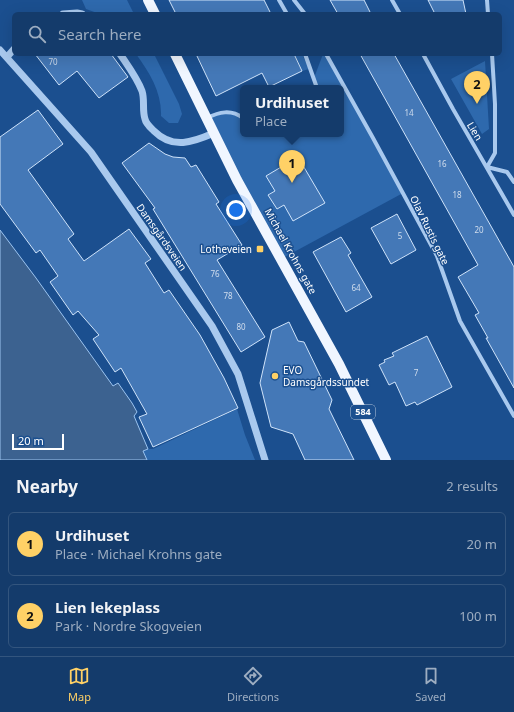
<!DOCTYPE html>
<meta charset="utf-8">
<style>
:root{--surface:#143b6b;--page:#1d4271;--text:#f1f3f6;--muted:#9dadc1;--line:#33557e;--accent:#ffd166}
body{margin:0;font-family:"Noto Sans",sans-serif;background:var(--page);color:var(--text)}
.scale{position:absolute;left:12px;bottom:10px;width:52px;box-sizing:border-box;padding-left:4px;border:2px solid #fff;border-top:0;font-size:11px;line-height:14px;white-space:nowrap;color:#fff;-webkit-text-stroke:3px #1b4f8f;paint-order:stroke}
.you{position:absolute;left:236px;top:210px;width:14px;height:14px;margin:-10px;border:3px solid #fff;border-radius:50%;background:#1a73e8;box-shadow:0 0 0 6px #1a73e833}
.badge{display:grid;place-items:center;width:26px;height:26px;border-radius:50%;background:var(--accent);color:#111;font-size:13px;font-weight:700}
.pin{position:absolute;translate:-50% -33px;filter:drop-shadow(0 1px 2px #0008)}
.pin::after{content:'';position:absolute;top:21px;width:14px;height:12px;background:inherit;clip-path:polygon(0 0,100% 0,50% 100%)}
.popup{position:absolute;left:240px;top:85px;width:104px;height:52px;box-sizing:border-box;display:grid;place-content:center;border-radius:6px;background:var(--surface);filter:drop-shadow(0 1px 3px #0005);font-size:13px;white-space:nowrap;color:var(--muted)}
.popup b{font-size:15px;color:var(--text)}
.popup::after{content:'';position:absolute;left:50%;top:100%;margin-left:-8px;border:8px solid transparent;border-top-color:var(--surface)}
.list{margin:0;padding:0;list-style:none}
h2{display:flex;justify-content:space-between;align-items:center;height:52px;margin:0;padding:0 16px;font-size:17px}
h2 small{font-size:13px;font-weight:400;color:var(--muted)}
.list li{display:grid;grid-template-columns:26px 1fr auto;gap:12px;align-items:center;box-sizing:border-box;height:64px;margin:0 8px 8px;padding:0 8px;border:1px solid var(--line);border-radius:6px}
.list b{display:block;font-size:15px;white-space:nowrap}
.list p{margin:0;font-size:13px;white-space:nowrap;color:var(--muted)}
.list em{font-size:13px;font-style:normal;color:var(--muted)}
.icon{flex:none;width:22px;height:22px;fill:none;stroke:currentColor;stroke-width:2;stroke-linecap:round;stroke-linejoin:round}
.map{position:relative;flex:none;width:514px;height:460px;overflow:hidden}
.search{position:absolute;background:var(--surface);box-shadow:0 4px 16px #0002;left:12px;right:12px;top:12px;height:44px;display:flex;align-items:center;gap:10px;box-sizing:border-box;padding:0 14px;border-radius:6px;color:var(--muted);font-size:15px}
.sheet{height:196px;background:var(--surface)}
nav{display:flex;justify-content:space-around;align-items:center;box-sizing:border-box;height:56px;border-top:1px solid var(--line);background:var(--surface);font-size:11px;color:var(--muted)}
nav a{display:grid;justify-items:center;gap:2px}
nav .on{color:var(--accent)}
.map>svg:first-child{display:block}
</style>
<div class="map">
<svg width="514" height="460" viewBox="0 0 514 460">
<rect width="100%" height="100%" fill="#1b4f8f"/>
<path fill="#2e69ad" d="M82,0H127L134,14H100L86,9Z
M136,54H154L179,104L182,114L178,123H169L161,116C162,93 150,73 136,54Z
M294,54H302L309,69L302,71Z
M323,54H326L403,193L281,259L207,118L223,112L241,117L243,115V134H341V88H317L314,78Z
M485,61L489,129L482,134L451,79Z
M237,409L245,435L255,460H147L143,451L148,449H153Z"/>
<path fill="#3c6290" stroke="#9cc4f0" d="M0,230L36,278L113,386L118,383L132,403L137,412L134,416L148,449L143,451L147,460H0Z"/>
<path fill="#4478b7" stroke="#cfe3fa" d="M169,0H264L271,14H176Z
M330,0H364L371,14H338Z
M428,0H463L466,14H435Z
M35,54H111L128,77L99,98L77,71L59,85Z
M196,54H294L302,71L269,87L262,73L216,96Z
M360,54H394L514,267V388L486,338H488L475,315L479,313L458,277L478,265Z
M38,110L63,144L28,170L74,234L68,239L84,261L129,229L151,259L145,263L164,293L169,290L200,335L224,378L238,408L153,447L139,417L147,414L121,368L115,372L93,339L99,335L78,311L73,315L50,282L58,276L40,250L36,253L0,204V137Z
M149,143L165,154L173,157L185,158L191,167L196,165L219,202L216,204L242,245L217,260L265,337L241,352L153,209L155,208L122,163Z
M298,157L325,203L293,221L284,205L277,209L268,195L275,191L266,176Z
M397,214L416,250L391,264L371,228Z
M341,237L351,253L348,255L372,297L346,312L313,252Z
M289,322L298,341L304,342L332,400L329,409L354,460H305L293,434L271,427L260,383L272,330Z
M427,336L452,387L417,405L415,402L406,406L395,382L389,385L379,365L385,362L384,360L394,356L392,353Z"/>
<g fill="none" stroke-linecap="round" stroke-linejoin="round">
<path stroke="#a9c9ee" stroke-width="4" d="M279,0L287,14
M294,0L305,14
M392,0L400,14
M487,0L488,14
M305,54L317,88
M326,54L373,138L437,256L460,321L514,416
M423,54L453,109L514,215
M492,54L495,104V153L487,167L507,172L514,182
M207,118C219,112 231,109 243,118"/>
<path stroke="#a9c9ee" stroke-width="7" d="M63,14L77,13L82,14
M0,50L91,152L212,326L238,374L265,460
M120,54C128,66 137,78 142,91C145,100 142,110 145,119C146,124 151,128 154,131C173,150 193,142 214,133
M7,57L14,49"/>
<path stroke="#f0f6ff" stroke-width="10" d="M148,0L155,14
M175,54L237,180L339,364L386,460"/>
</g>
<g fill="#ffd166" stroke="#1b4f8f" stroke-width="1.5">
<rect x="256" y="245" width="8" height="8" rx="2"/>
<circle cx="275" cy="376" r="4"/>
</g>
<g text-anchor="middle" stroke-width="3" stroke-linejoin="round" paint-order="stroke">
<g font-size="8" fill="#d0dded">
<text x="53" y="65">70</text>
<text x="409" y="116">14</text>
<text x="442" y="167">16</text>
<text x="457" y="198">18</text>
<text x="479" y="233">20</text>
<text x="400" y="239">5</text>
<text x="215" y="277">76</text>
<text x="356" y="291">64</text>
<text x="228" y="299">78</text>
<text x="241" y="330">80</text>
<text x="416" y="376">7</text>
</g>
<rect fill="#1b4f8f" stroke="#bbcadd" stroke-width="1" x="351" y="405" width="24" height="14" rx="3"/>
<g font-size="9" font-weight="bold" fill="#fff">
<text x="363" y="415">584</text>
</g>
<g font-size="10" fill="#fff" stroke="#1b4f8f">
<text transform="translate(475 131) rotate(59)" y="4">Lien</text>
<text transform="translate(430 230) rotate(64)" y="4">Olav Rustis gate</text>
<text transform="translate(162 237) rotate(55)" y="4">Damsgårdsveien</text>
<text transform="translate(291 251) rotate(61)" y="4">Michael Krohns gate</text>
</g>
<g font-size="10" fill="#fff" stroke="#1b4f8f" text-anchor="end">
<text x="252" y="253">Lotheveien</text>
<text x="283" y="374" text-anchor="start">EVO<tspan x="283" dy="12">Damsgårdssundet</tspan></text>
</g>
</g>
</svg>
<div class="scale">20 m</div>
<div class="you"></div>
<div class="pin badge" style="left:292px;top:183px">1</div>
<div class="popup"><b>Urdihuset</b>Place</div>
<div class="pin badge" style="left:477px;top:104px">2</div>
<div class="search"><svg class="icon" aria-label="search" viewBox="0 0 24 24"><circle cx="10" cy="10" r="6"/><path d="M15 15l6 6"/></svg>Search here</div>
</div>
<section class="sheet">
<h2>Nearby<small>2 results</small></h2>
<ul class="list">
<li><span class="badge">1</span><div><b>Urdihuset</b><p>Place · Michael Krohns gate</p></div><em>20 m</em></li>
<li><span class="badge">2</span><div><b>Lien lekeplass</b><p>Park · Nordre Skogveien</p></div><em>100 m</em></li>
</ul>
</section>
<nav>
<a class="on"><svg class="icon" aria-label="map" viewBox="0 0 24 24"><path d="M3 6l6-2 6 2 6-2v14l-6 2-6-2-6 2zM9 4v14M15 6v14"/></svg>Map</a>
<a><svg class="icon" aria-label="directions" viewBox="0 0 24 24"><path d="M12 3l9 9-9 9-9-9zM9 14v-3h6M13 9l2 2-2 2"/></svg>Directions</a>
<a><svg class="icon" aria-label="saved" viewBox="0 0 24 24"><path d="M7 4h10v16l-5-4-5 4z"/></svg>Saved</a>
</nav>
